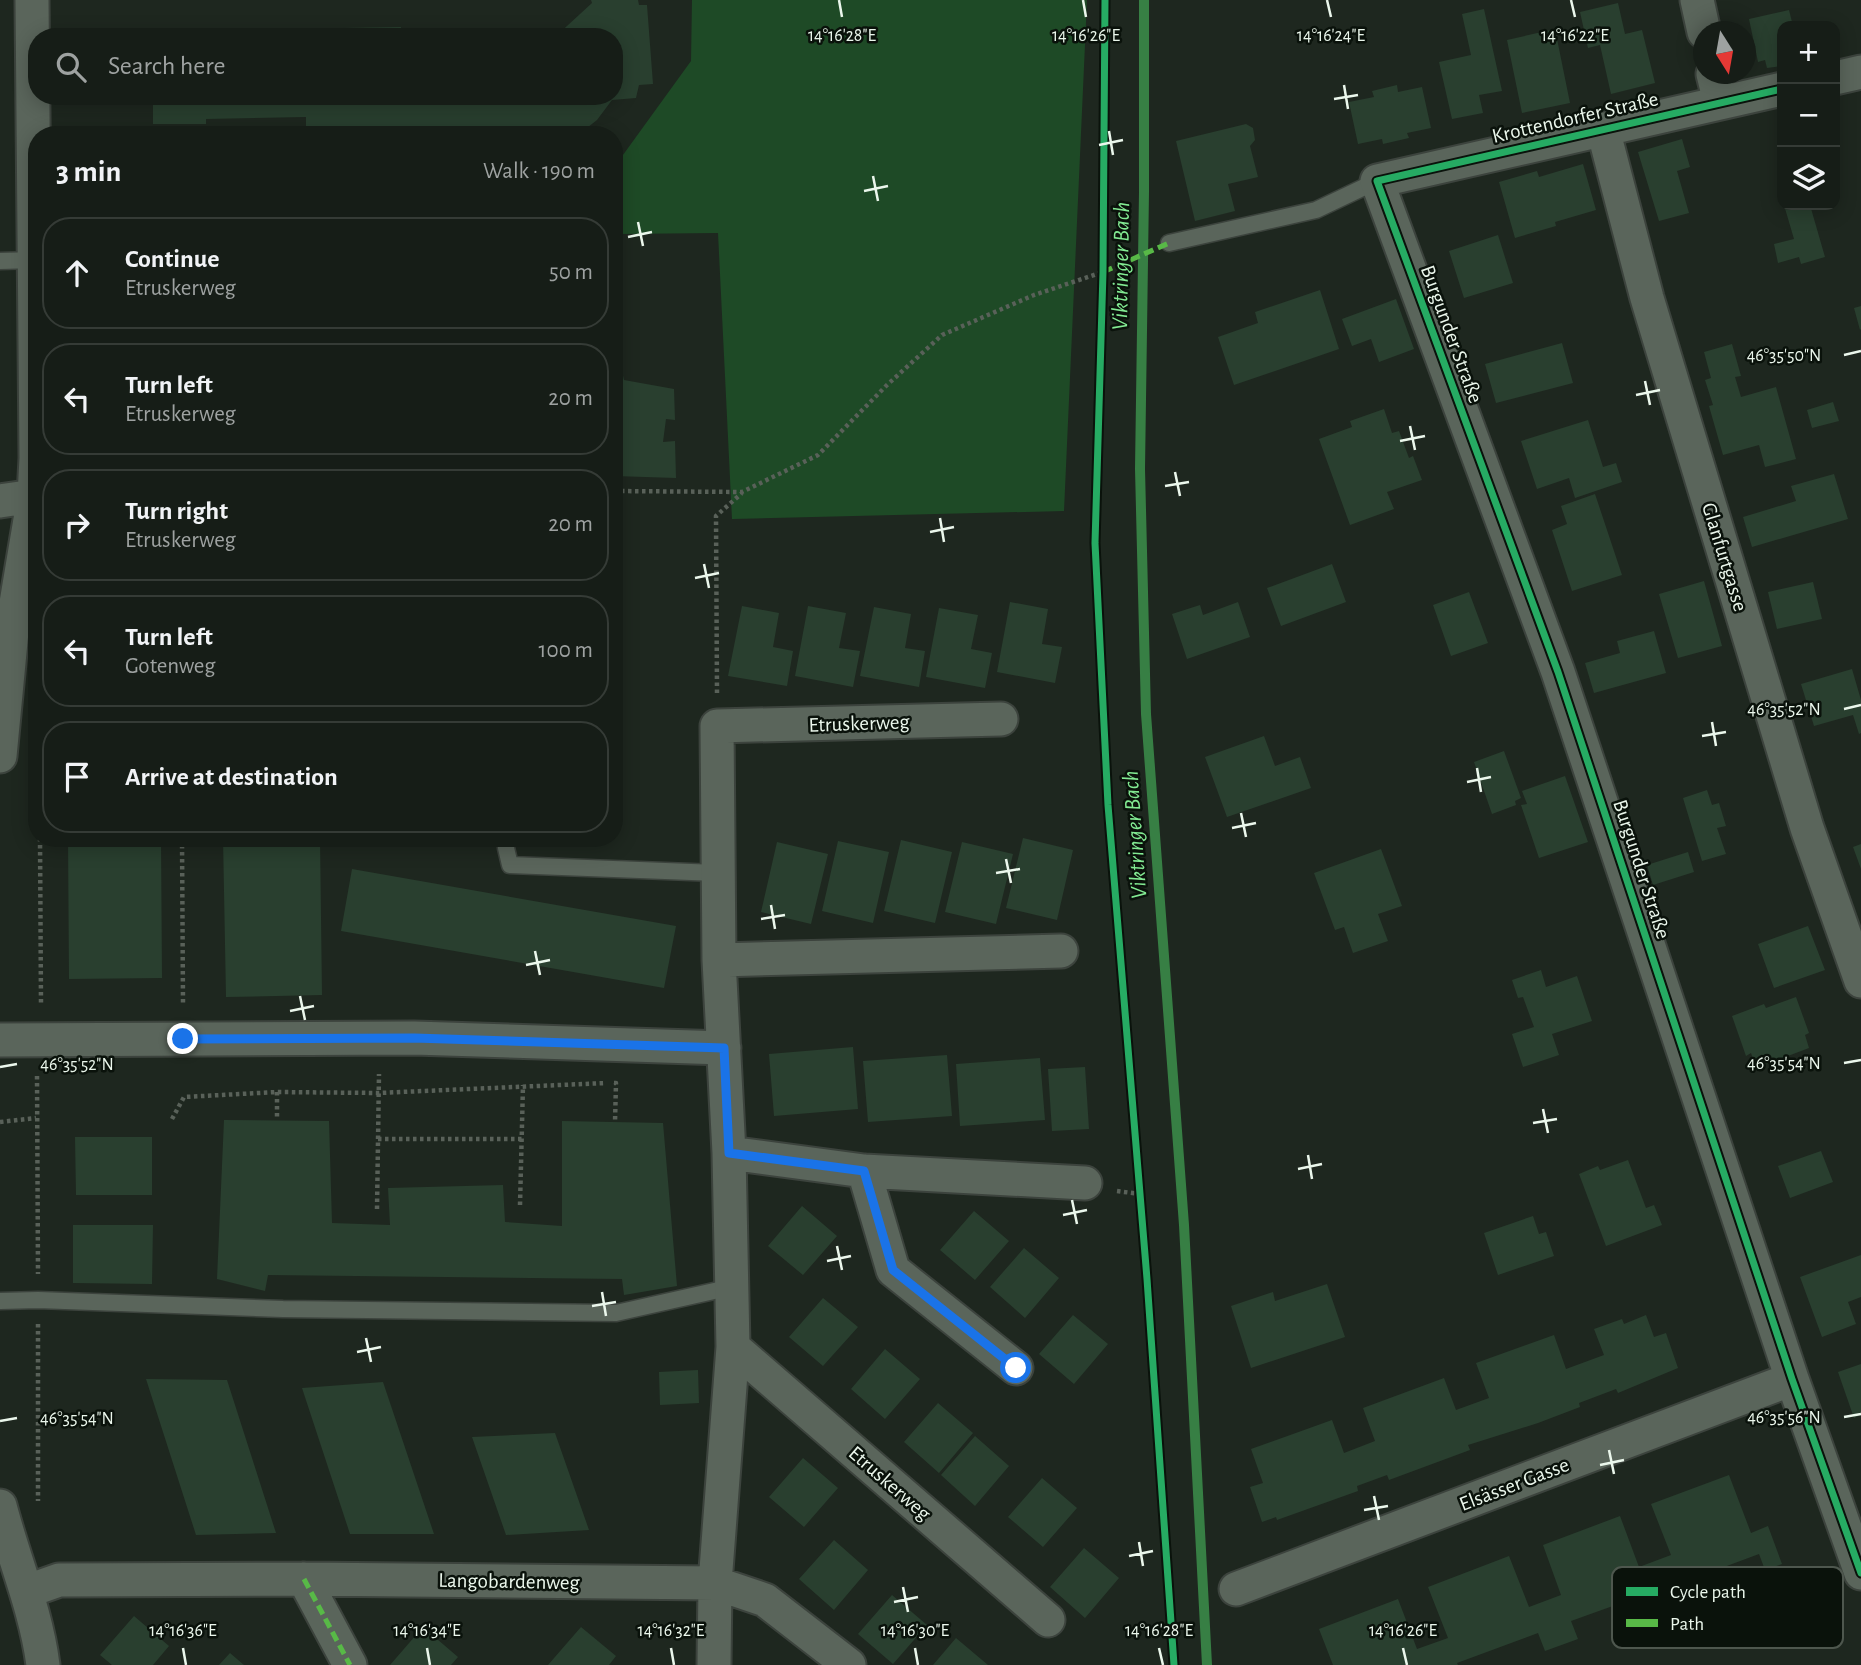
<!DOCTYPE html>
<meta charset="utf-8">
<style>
:root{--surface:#161d17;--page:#232a24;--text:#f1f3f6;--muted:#9ea2a1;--line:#353b36}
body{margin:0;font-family:"Alegreya Sans",sans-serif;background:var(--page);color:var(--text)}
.controls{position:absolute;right:21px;top:21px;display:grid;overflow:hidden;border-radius:14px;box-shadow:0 4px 18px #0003}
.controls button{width:63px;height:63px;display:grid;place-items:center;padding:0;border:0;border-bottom:2px solid var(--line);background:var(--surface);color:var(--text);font:35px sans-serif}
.compass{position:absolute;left:1693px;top:21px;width:63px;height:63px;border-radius:50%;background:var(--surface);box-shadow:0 4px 18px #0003;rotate:169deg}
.stop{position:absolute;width:21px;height:21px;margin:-16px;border:5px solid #1a73e8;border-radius:50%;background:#fff}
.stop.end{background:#1a73e8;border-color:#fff;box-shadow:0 2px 7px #0008}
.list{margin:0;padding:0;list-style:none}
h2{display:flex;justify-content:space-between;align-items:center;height:91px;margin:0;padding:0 28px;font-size:30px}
h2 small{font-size:23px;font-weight:400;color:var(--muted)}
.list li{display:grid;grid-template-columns:46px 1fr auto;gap:21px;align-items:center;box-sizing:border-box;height:112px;margin:0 14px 14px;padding:0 14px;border:2px solid var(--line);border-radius:28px}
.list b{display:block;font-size:26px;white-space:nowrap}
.list p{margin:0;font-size:23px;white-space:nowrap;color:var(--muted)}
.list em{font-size:23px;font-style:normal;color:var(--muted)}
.icon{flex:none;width:38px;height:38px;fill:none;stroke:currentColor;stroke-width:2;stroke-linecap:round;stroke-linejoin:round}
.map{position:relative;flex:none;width:1861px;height:1665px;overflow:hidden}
.search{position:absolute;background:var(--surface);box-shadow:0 4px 18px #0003;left:28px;top:28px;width:595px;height:77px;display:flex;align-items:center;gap:18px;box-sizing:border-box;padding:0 24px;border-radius:28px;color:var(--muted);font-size:26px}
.panel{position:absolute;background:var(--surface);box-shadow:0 4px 18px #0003;left:28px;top:126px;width:595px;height:721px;border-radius:28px}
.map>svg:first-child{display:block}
</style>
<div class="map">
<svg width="1861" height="1665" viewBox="0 0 1861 1665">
<rect width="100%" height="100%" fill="#1e271f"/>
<path fill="#1e4a26" d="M692,0H1087L1064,511L732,519L718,233L618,234L615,166L691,61Z"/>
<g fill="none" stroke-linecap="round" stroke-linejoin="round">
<path stroke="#377f44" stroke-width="10" d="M1144,0V192L1140,469L1146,714L1184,1225L1207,1665"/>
</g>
<path fill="#293f2f" d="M591,0H638L639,5H647L653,84L639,85L636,98L612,100L597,120L578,135H306V117L206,119V124H153V96H402V103L471,102L477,96H614V37H555L592,3Z
M1618,3L1625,34L1642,30L1655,83L1611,94L1600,45L1588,48L1580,12Z
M1484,9L1502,91L1479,95L1483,113L1452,119L1439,62L1471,55L1462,14Z
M1789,10L1793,26H1782V56L1780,57L1781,66L1767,68L1765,60L1758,62L1749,19Z
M401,27V37H164L163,31Z
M1555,29L1570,103L1522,113L1507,40Z
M1397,85L1398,92L1422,87L1431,128L1407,133L1409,138L1383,144L1382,139L1358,144L1349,102L1374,97L1372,91Z
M1246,124L1253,128L1255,140L1250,146L1258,177L1228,184L1235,211L1195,221L1176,141Z
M1682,139L1690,167L1677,171L1689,213L1659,221L1638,152Z
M1583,164L1596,210L1555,222L1556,226L1515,238L1499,182L1537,171L1539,177Z
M1784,205H1810L1825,257L1801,264L1799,257L1778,263L1774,244L1794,239Z
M1498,235L1513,283L1464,298L1449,251Z
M1320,290L1339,349L1234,385L1218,337L1258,323L1255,312Z
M1396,299L1414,349L1379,362L1371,339L1352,346L1342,319Z
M1861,306V329L1860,330L1854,308Z
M1562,343L1573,383L1496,403L1485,364Z
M1732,344L1741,376L1735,377L1741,397L1776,387L1796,459L1765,467L1759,445L1723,455L1709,406L1713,405L1705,380L1711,378L1704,352Z
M614,357H619L624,380L674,389L675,420L666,419L663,442L675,441L676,478L614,476Z
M1833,402L1839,421L1812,428L1807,410Z
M1384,409L1392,433L1399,431L1409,458L1413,456L1422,480L1387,492L1394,509L1350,525L1319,439L1352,427L1350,421Z
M1588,420L1603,467L1616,463L1622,482L1575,498L1569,478L1537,489L1521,441Z
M1834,474L1848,519L1752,547L1743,517L1796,501L1791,486Z
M1595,494L1622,575L1572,591L1552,530L1567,524L1561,506Z
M1332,564L1346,602L1281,626L1267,588Z
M1704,581L1722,646L1678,658L1659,594Z
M1813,582L1822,619L1777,629L1768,592Z
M1469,592L1488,643L1451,656L1433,605Z
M1010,602L1048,609L1042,644L1062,647L1055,683L997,672Z
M1238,602L1250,637L1187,659L1172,614L1200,605L1203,615Z
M742,606L779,613L773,647L793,651L787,686L728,676Z
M808,606L846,613L839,648L860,651L853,687L795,676Z
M874,607L911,614L905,648L925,651L919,687L860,676Z
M939,608L978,615L971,649L992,653L985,688L926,677Z
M1654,631L1666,673L1594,693L1585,663L1620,653L1617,641Z
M1852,669L1861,700V733L1859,734L1853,715L1814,726L1801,684Z
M1264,736L1275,766L1300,757L1311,788L1227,817L1205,757Z
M1504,751L1521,798L1515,801L1516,805L1492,814L1474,762Z
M1565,776L1588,842L1539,858L1521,805L1527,804L1522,791Z
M1707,790L1712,805L1719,803L1726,826L1717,828L1726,854L1702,861L1683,798Z
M68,838H161L162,978L69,979Z
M223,838H320L322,995L226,997Z
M1023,838L1073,850L1057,920L1006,908Z
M901,840L952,852L935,923L884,911Z
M838,841L889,852L873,923L822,911Z
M777,842L828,854L811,924L761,912Z
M962,842L1013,854L996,924L945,912Z
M1861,844V869L1853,847Z
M1381,849L1402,906L1378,914L1388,941L1353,953L1344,927L1335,930L1314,873Z
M1688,852L1694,872L1653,885L1647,865Z
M352,869L676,926L664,988L341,931Z
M1808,926L1825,970L1774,988L1758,944Z
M1541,970L1546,987L1577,976L1592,1021L1552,1034L1559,1055L1523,1067L1512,1034L1534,1027L1523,997L1518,998L1512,980Z
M1796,997L1809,1033L1805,1035L1809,1048L1756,1068L1751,1053L1746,1056L1732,1016L1764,1004L1766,1008Z
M853,1047L858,1109L774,1116L769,1054Z
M947,1055L952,1116L868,1122L863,1061Z
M1040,1058L1045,1120L960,1126L956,1064Z
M1085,1067L1089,1129L1052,1131L1048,1069Z
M224,1120L329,1121L332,1223L390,1225L388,1188L503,1185L505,1222L562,1226V1121L663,1123L677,1286L624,1295L622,1279L268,1275L265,1291L217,1279Z
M75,1137H152V1195H76Z
M1821,1151L1833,1182L1790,1198L1778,1166Z
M1628,1160L1646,1208L1654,1205L1662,1225L1606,1246L1579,1174L1598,1166L1600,1170Z
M802,1206L837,1236L803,1275L768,1246Z
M974,1211L1009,1241L975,1280L940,1250Z
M1533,1216L1539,1234L1546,1232L1554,1256L1498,1275L1484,1233Z
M73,1225H153L152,1284L73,1283Z
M1024,1248L1059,1278L1025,1318L990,1287Z
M1861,1255V1297L1848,1302L1856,1324L1822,1337L1800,1277Z
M1327,1284L1345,1337L1251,1368L1231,1306L1273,1292L1275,1301Z
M823,1298L858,1327L823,1366L789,1337Z
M1073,1315L1108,1344L1074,1384L1039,1354Z
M1646,1315L1654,1337L1666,1333L1678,1368L1618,1393L1616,1389L1579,1403L1580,1407L1538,1423L1468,1445L1470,1450L1389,1480L1387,1475L1357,1486L1358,1491L1277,1520L1276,1517L1262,1522L1250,1487L1263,1483L1251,1449L1332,1420L1344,1453L1375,1441L1363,1408L1444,1378L1456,1410L1489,1398L1476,1363L1554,1335L1566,1369L1604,1355L1594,1329L1622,1319L1624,1324Z
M885,1349L920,1379L885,1419L851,1389Z
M1861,1364V1415L1854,1418L1838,1372Z
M698,1370L699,1403L660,1405L659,1372Z
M146,1379L227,1380L276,1533L196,1535Z
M383,1382L434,1534H350L302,1388Z
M938,1403L973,1433L939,1473L904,1442Z
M555,1433L589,1530L506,1535L472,1437Z
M975,1436L1009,1466L975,1506L941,1475Z
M803,1458L838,1488L804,1527L769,1497Z
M1729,1475L1751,1533L1768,1526L1782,1564L1765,1570L1759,1554L1681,1583L1687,1598L1655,1610L1649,1593L1571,1621L1578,1639L1545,1651L1538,1633L1457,1663L1458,1665H1333L1319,1629L1398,1599L1417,1649L1448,1638L1428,1587L1509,1556L1529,1607L1561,1595L1543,1545L1620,1516L1639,1567L1671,1555L1651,1504Z
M1042,1478L1077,1508L1043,1547L1008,1517Z
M834,1540L868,1570L834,1610L799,1579Z
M1084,1548L1119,1578L1085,1618L1050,1587Z
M892,1595L927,1625L893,1664L858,1634Z
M134,1616L169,1646L153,1665H112L100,1655Z
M423,1627L458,1657L451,1665H390Z
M581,1627L616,1656L609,1665H548Z
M956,1638L988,1665H933Z
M230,1653L244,1665H219Z"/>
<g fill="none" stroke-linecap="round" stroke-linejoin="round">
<defs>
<path id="lane" d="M1169,243L1316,210L1377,181
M0,261L35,260
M506,838V848L510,865L717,873
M0,1301L38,1300L283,1309L616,1313L732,1287"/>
<path id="street" d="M1697,0L1704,32
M1713,74L1720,102
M1835,78L1861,72
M1782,89L1377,181L1558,672L1792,1379L1861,1573
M1603,129L1647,298L1807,828L1861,981
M0,501L34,496
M0,756L13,621L34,496L36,458L32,0
M719,960L1061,951
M0,1040L414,1038L724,1048
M729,1153L864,1171L1085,1183
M864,1171L893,1270L1016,1368
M733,1347L1048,1620
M0,1506C14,1560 36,1610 43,1665
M304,1579L350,1665
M1236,1589L1792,1379
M28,1591L59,1580L304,1579L715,1583L765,1600L849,1665
M714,1665L715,1583L733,1347L729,1153L719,960L717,726L1001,719"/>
</defs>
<use href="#lane" stroke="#3c433d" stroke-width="19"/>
<use href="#street" stroke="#3c433d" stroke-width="37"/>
<path stroke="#596159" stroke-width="4.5" stroke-dasharray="3.5 3.5" stroke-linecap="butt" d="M614,491L742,492L818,455L887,385L942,335L1034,295L1103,272
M717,693L716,516L742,493
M40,838L41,1004
M182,838L183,1003
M449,838L481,844
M37,1076L38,1274
M614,1083H616L615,1122
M277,1092V1120
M172,1119L184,1097L277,1092L378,1093L606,1083
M0,1122L36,1118
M378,1139H522
M1117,1191L1140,1194
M520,1205L523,1085
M377,1209L379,1074
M38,1324V1501"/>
<use href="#lane" stroke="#5a655b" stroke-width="16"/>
<use href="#street" stroke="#5a655b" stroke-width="33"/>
<path stroke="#58b947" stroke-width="5" stroke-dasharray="10 5" stroke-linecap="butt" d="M1103,272L1169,243
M304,1579L350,1665"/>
<defs>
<path id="cycleway" d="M1105,0L1103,272L1095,543L1108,805L1147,1279L1174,1665
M1782,89L1377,181L1558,672L1792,1379L1861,1573"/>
</defs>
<use href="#cycleway" stroke="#0a120b" stroke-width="11"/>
<use href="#cycleway" stroke="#26ab63" stroke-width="7"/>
</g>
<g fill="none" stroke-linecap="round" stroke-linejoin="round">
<path stroke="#1a73e8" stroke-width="9" d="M183,1039L414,1038L724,1048L729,1153L864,1171L893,1270L1016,1368"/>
</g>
<path fill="none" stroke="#ebf7ec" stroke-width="2.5" d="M839,0L842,17M1083,0L1086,17M1327,0L1331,17M1571,0L1575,17M1344,85L1348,109M1334,99L1358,95M1109,131L1113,155M1099,145L1123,140M873,176L878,201M864,191L888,186M638,222L643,246M628,237L652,232M1844,355L1861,351M1645,381L1650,405M1636,395L1660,390M1410,426L1415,450M1400,441L1425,436M1175,472L1180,496M1165,486L1189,482M940,518L944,542M930,532L954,527M704,564L709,588M695,578L719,573M1844,709L1861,705M1712,722L1716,746M1702,736L1726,732M1477,768L1481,792M1467,782L1491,777M1241,813L1246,837M1232,828L1256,823M1006,859L1011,883M996,873L1020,869M771,905L775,929M761,919L785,915M535,951L540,975M526,965L550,960M300,996L305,1020M290,1011L314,1006M1844,1063L1861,1060M0,1067L17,1064M1543,1109L1548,1133M1533,1123L1557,1119M1308,1155L1312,1179M1298,1169L1322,1164M1072,1200L1077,1224M1063,1215L1087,1210M837,1246L842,1270M827,1261L851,1256M602,1292L606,1316M592,1306L616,1302M366,1338L371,1362M357,1352L381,1347M1844,1417L1861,1414M0,1421L17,1418M1609,1450L1614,1474M1600,1465L1624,1460M1374,1496L1379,1520M1364,1510L1388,1506M1139,1542L1143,1566M1129,1556L1153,1551M903,1587L908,1612M894,1602L918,1597M183,1648L186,1665M427,1648L430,1665M671,1648L674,1665M915,1648L918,1665M1159,1648L1163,1665M1403,1648L1407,1665"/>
<g text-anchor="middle" stroke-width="5" stroke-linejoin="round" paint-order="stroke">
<g font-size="21" fill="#ebf7ec" stroke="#0a120b">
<text transform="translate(1575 117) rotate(-13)" y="7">Krottendorfer Straße</text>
<text transform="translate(1452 334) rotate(70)" y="7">Burgunder Straße</text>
<text transform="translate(1725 557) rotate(73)" y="7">Glanfurtgasse</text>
<text transform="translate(859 723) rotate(-2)" y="7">Etruskerweg</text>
<text transform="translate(1642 869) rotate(72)" y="7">Burgunder Straße</text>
<text transform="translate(890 1483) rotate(41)" y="7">Etruskerweg</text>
<text transform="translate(1514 1484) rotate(-21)" y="7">Elsässer Gasse</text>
<text transform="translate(509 1581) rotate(1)" y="7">Langobardenweg</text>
</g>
<g font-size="23" font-style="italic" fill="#83eb93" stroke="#0a120b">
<text transform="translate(1120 266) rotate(-89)" y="8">Viktringer Bach</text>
<text transform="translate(1134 835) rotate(-94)" y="8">Viktringer Bach</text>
</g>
</g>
<rect x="1612" y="1567" width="231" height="81" rx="10" fill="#0a120b" stroke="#4e574e" stroke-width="2"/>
<rect x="1626" y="1587" width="32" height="9" fill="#26ab63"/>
<rect x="1626" y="1619" width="32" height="8" fill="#58b947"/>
<g font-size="19" fill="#ebf7ec">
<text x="1670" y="1598">Cycle path</text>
<text x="1670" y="1630">Path</text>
</g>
<g font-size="18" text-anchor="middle" fill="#ebf7ec" stroke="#0a120b" stroke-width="5" stroke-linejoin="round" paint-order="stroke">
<text x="842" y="41">14°16'28"E</text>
<text x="1086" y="41">14°16'26"E</text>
<text x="1331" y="41">14°16'24"E</text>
<text x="1575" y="41">14°16'22"E</text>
<text x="1784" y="361">46°35'50"N</text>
<text x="1784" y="715">46°35'52"N</text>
<text x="1784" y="1069">46°35'54"N</text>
<text x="77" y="1070">46°35'52"N</text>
<text x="1784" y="1423">46°35'56"N</text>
<text x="77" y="1424">46°35'54"N</text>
<text x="183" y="1636">14°16'36"E</text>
<text x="427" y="1636">14°16'34"E</text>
<text x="671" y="1636">14°16'32"E</text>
<text x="915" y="1636">14°16'30"E</text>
<text x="1159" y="1636">14°16'28"E</text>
<text x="1403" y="1636">14°16'26"E</text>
</g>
</svg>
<div class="controls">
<button>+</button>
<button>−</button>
<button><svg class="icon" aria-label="layers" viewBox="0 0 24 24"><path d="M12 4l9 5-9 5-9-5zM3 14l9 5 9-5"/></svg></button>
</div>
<svg class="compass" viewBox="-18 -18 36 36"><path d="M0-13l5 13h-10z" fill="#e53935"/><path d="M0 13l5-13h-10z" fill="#9ea2a1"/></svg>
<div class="stop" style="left:1016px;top:1368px"></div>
<div class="stop end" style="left:183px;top:1039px"></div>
<div class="search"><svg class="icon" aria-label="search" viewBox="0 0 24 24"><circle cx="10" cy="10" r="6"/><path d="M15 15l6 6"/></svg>Search here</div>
<section class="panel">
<h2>3 min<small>Walk · 190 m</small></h2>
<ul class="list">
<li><svg class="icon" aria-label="ahead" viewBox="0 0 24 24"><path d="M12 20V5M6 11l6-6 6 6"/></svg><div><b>Continue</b><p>Etruskerweg</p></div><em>50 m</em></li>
<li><svg class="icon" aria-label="left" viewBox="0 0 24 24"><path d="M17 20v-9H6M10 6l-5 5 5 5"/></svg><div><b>Turn left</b><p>Etruskerweg</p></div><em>20 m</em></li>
<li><svg class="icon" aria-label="right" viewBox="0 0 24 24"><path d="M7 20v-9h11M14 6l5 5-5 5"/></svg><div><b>Turn right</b><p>Etruskerweg</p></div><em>20 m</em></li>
<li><svg class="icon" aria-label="left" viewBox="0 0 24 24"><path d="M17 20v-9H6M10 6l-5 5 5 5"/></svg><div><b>Turn left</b><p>Gotenweg</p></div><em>100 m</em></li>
<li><svg class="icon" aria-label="arrive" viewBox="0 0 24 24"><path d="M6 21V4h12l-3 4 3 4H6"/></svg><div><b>Arrive at destination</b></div></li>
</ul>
</section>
</div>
